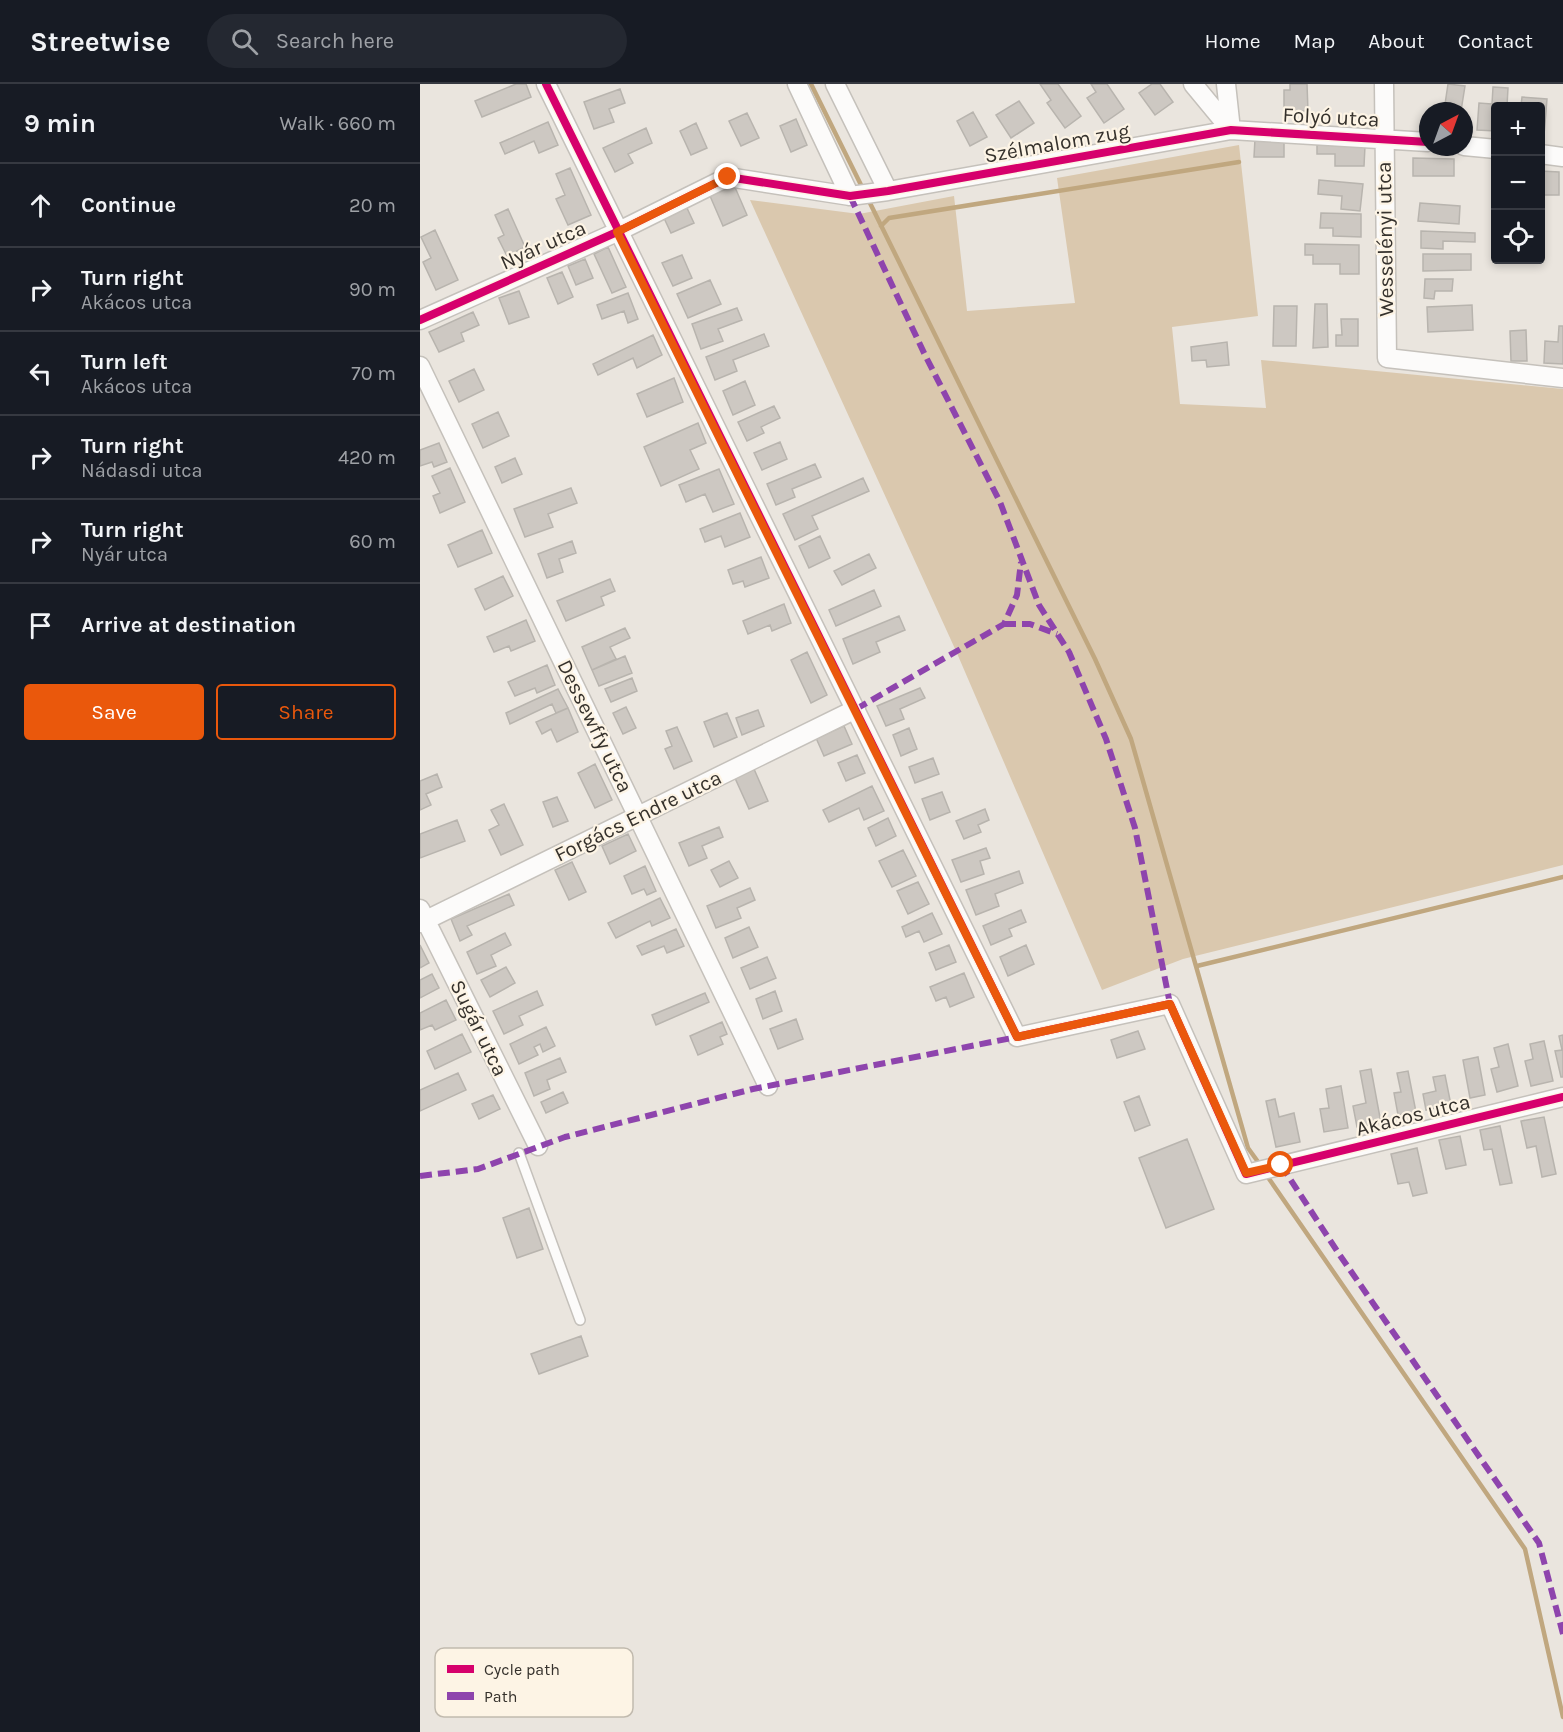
<!DOCTYPE html>
<meta charset="utf-8">
<style>
:root{--surface:#171b24;--page:#242831;--text:#f1f3f6;--muted:#9ea1a6;--line:#363941;--accent:#ea580c}
body{margin:0;font-family:Karla,sans-serif;background:var(--page);color:var(--text)}
.controls{position:absolute;right:18px;top:18px;display:grid;overflow:hidden;border-radius:6px;box-shadow:0 3px 9px #0003}
.controls button{width:54px;height:54px;display:grid;place-items:center;padding:0;border:0;border-bottom:2px solid var(--line);background:var(--surface);color:var(--text);font:30px sans-serif}
.compass{position:absolute;left:999px;top:18px;width:54px;height:54px;border-radius:50%;background:var(--surface);box-shadow:0 3px 9px #0003;rotate:41deg}
.stop{position:absolute;width:18px;height:18px;margin:-14px;border:4px solid #ea580c;border-radius:50%;background:#fff}
.stop.end{background:#ea580c;border-color:#fff;box-shadow:0 2px 6px #0008}
.list{margin:0;padding:0;list-style:none}
h2{display:flex;justify-content:space-between;align-items:center;height:78px;margin:0;padding:0 24px;font-size:26px}
h2 small{font-size:20px;font-weight:400;color:var(--muted)}
.list li{display:grid;grid-template-columns:39px 1fr auto;gap:18px;align-items:center;box-sizing:border-box;height:84px;padding:0 24px;border-top:2px solid var(--line)}
.list b{display:block;font-size:22px;white-space:nowrap}
.list p{margin:0;font-size:20px;white-space:nowrap;color:var(--muted)}
.list em{font-size:20px;font-style:normal;color:var(--muted)}
.actions{display:flex;gap:12px;padding:18px 24px}
.actions a{flex:1;padding:14px 0;border:2px solid var(--accent);border-radius:6px;text-align:center;font-size:21px;color:var(--accent)}
.actions .main{background:var(--accent);color:#fff}
.icon{flex:none;width:33px;height:33px;fill:none;stroke:currentColor;stroke-width:2;stroke-linecap:round;stroke-linejoin:round}
.map{position:relative;flex:none;width:1143px;height:1648px;overflow:hidden}
header{display:flex;align-items:center;gap:36px;box-sizing:border-box;height:84px;padding:0 30px;background:var(--surface);border-bottom:2px solid var(--line)}
header strong{font-size:28px}
nav{display:flex;gap:33px;margin-inline-start:auto;font-size:21px}
.search{width:420px;height:54px;background:var(--page);display:flex;align-items:center;gap:15px;box-sizing:border-box;padding:0 21px;border-radius:33px;color:var(--muted);font-size:22px}
main{display:flex}
aside{flex:1;background:var(--surface)}
.map>svg:first-child{display:block}
</style>
<header>
<strong>Streetwise</strong>
<div class="search"><svg class="icon" aria-label="search" viewBox="0 0 24 24"><circle cx="10" cy="10" r="6"/><path d="M15 15l6 6"/></svg>Search here</div>
<nav><a>Home</a><a>Map</a><a>About</a><a>Contact</a></nav>
</header>
<main>
<aside>
<h2>9 min<small>Walk · 660 m</small></h2>
<ul class="list">
<li><svg class="icon" aria-label="ahead" viewBox="0 0 24 24"><path d="M12 20V5M6 11l6-6 6 6"/></svg><div><b>Continue</b></div><em>20 m</em></li>
<li><svg class="icon" aria-label="right" viewBox="0 0 24 24"><path d="M7 20v-9h11M14 6l5 5-5 5"/></svg><div><b>Turn right</b><p>Akácos utca</p></div><em>90 m</em></li>
<li><svg class="icon" aria-label="left" viewBox="0 0 24 24"><path d="M17 20v-9H6M10 6l-5 5 5 5"/></svg><div><b>Turn left</b><p>Akácos utca</p></div><em>70 m</em></li>
<li><svg class="icon" aria-label="right" viewBox="0 0 24 24"><path d="M7 20v-9h11M14 6l5 5-5 5"/></svg><div><b>Turn right</b><p>Nádasdi utca</p></div><em>420 m</em></li>
<li><svg class="icon" aria-label="right" viewBox="0 0 24 24"><path d="M7 20v-9h11M14 6l5 5-5 5"/></svg><div><b>Turn right</b><p>Nyár utca</p></div><em>60 m</em></li>
<li><svg class="icon" aria-label="arrive" viewBox="0 0 24 24"><path d="M6 21V4h12l-3 4 3 4H6"/></svg><div><b>Arrive at destination</b></div></li>
</ul>
<div class="actions"><a class="main">Save</a><a>Share</a></div>
</aside>
<div class="map">
<svg width="1143" height="1648" viewBox="0 0 1143 1648">
<rect width="100%" height="100%" fill="#eae5de"/>
<path fill="#dac8ae" d="M819,61L838,232L752,243L760,320L846,324L841,276L1143,305V781L763,875L682,906L536,567L330,116L439,130L534,112L547,227L655,219L637,94Z"/>
<g fill="none" stroke-linecap="round" stroke-linejoin="round">
<path stroke="#c0a77f" stroke-width="4.5" d="M391,0L443,105
M448,115L675,575L711,655L828,1064L841,1082
M461,142L469,134L819,78
M777,882L1143,793
M845,1089L1105,1465L1143,1633"/>
</g>
<path fill="#cdc8c2" stroke="#b8b4ae" stroke-width="1.5" d="M96,0H106L111,13L62,33L55,17Z
M620,0H638L661,32L645,44L627,19L631,16Z
M671,0H687L704,25L684,39L667,14L676,8Z
M732,0H740L753,18L735,31L719,9Z
M870,0H887L888,27H864V6H870Z
M1028,0L1045,2L1041,27H1024Z
M1073,3L1088,4L1087,22H1076V47L1057,46L1059,19L1072,20Z
M200,5L205,19L189,25L194,38L174,45L164,18Z
M1102,13L1127,15L1124,51H1120V22H1101Z
M599,17L614,39L591,54L576,31Z
M553,28L567,53L550,62L537,37Z
M327,29L339,54L321,62L309,37Z
M376,35L387,61L371,68L360,42Z
M128,38L138,61L119,69L114,57L85,70L80,59Z
M276,39L287,64L271,71L260,47Z
M226,44L232,59L208,70L213,79L195,88L183,64Z
M835,55H864V73H834Z
M897,61L945,62L944,82H915V70H897Z
M993,74L1034,75V92H993Z
M1074,79H1076V106H1072Z
M150,84L171,131L148,141L136,115L145,111L136,90Z
M1120,87L1139,88V111H1120Z
M899,96L943,100L940,127L921,125L922,112L898,110Z
M314,101L327,131L303,142L290,112Z
M1000,119L1040,122L1039,140L998,137Z
M266,122L274,139L251,149L243,132Z
M88,125L105,163L87,172L78,154L84,151L75,131Z
M901,129L941,130V153L913,152V144H900Z
M15,146L38,196L16,206L3,178L11,174L1,153Z
M1001,147L1055,149V158L1023,157V165L1001,164Z
M885,160L939,161V190H920V180H893V171H885Z
M188,163L206,203L192,209L174,170Z
M1003,170H1051V186L1003,187Z
M262,171L272,194L253,202L242,179Z
M165,175L173,194L156,201L148,182Z
M142,188L153,213L138,220L127,194Z
M1005,195H1033L1032,207H1015L1014,215L1004,214Z
M290,196L301,220L268,234L257,210Z
M99,207L109,233L89,240L79,214Z
M208,209L218,235L208,239L204,227L182,235L177,221Z
M895,220H907L908,263L893,264Z
M1052,221L1053,246L1008,248L1007,223Z
M854,222H877L876,262H853Z
M317,224L322,236L298,245L303,257L281,265L272,240Z
M53,228L59,241L41,249L44,257L19,268L9,248Z
M921,235H938V262H916V251H922Z
M1139,242H1143V280L1124,279L1125,257L1138,258Z
M1106,246L1107,277H1091L1090,247Z
M344,250L349,262L313,276L317,287L295,296L286,273Z
M233,251L242,271L217,284L213,274L178,291L173,280Z
M807,258L809,281L787,283L786,276L772,277L771,263Z
M54,285L64,306L39,318L29,297Z
M254,294L263,318L227,333L217,310Z
M325,297L335,321L313,331L303,307Z
M354,322L360,334L341,343L344,349L327,357L318,338Z
M78,328L89,352L63,364L52,340Z
M278,339L286,359L270,366L279,385L241,402L224,363Z
M360,358L367,375L342,386L334,369Z
M19,359L27,378L14,383L12,378L0,382V366Z
M95,374L102,390L82,399L75,383Z
M395,380L401,393L372,405L375,413L356,421L347,400Z
M30,384L45,418L20,429L13,412L20,409L12,392Z
M299,385L314,420L293,428L285,410L266,418L259,401Z
M443,394L449,407L392,432L398,445L375,456L363,430Z
M151,404L157,419L128,430L133,443L105,453L94,425Z
M320,429L330,453L305,463L301,452L285,458L280,445Z
M62,446L72,469L38,483L28,461Z
M400,452L410,474L389,484L379,462Z
M152,457L156,469L139,475L143,488L127,494L118,470Z
M449,470L456,484L422,501L414,487Z
M341,473L349,494L325,503L323,497L313,500L308,486Z
M83,492L93,512L65,526L55,505Z
M190,495L195,507L181,513L184,521L146,537L137,517Z
M454,506L461,522L416,542L409,526Z
M364,520L371,539L352,547L350,541L328,550L323,537Z
M479,532L485,546L456,558L460,568L433,580L423,555Z
M106,536L115,557L91,567L89,562L74,568L67,553Z
M205,544L210,554L190,563L196,575L172,586L162,563Z
M387,568L407,611L391,619L371,576Z
M205,572L212,589L179,602L172,586Z
M127,581L135,601L117,609L115,604L95,612L88,598Z
M212,594L217,607L191,618L185,605Z
M500,604L505,614L480,625L484,635L466,642L457,622Z
M138,605L148,624L136,629L132,620L90,640L86,629Z
M206,623L216,644L203,650L193,629Z
M148,624L158,648L137,658L131,645L122,650L116,638Z
M338,626L344,642L322,651L316,634Z
M307,629L317,653L294,663L284,638Z
M424,642L432,660L404,672L396,654Z
M257,643L272,677L254,685L245,665L252,662L246,647Z
M489,644L497,665L481,672L473,651Z
M437,671L445,689L426,697L418,679Z
M513,674L519,690L495,699L489,683Z
M175,680L192,716L175,724L158,689Z
M334,685L348,717L329,725L315,694Z
M17,690L22,703L6,710L11,721L0,726V697Z
M452,702L464,727L444,736L439,724L409,738L403,726Z
M522,708L530,728L510,736L502,715Z
M137,713L148,737L133,743L123,718Z
M84,720L103,761L81,771L69,746L79,741L71,726Z
M565,725L569,736L558,741L561,748L544,755L536,737Z
M468,734L476,752L456,762L448,744Z
M37,736L45,757L0,774V750Z
M299,743L303,753L282,762L287,774L269,782L259,759Z
M208,750L216,767L190,780L182,762Z
M566,764L570,774L560,777L564,790L541,798L532,776Z
M483,766L496,792L472,803L459,777Z
M309,777L318,794L300,803L291,786Z
M152,778L166,808L149,816L135,786Z
M225,782L236,807L227,811L224,805L212,810L204,792Z
M599,787L603,799L575,810L579,822L556,831L546,806Z
M498,798L509,820L488,830L477,807Z
M330,804L335,816L317,824L321,834L296,844L287,822Z
M89,810L94,821L47,842L52,851L40,857L31,835Z
M240,814L250,834L232,842L230,837L196,854L188,839Z
M601,826L606,838L589,845L592,852L571,861L563,842Z
M512,829L522,850L504,858L499,847L486,853L482,843Z
M329,843L338,863L313,874L305,854Z
M256,845L264,862L247,869L244,862L222,871L217,862Z
M85,849L91,861L71,871L76,882L57,890L47,868Z
M0,861L9,879L0,884Z
M529,861L536,878L516,886L509,869Z
M606,861L614,880L588,892L580,873Z
M347,873L356,894L330,905L321,884Z
M86,883L95,899L70,913L61,896Z
M544,889L554,913L530,923L526,913L516,917L510,903Z
M12,890L19,904L0,914V896Z
M117,907L123,921L99,932L103,941L84,950L73,927Z
M355,907L362,927L343,935L336,915Z
M285,909L289,918L236,941L232,931Z
M26,916L36,936L15,946L12,941L0,946V929Z
M376,935L383,955L358,965L350,945Z
M302,938L307,950L300,953L303,960L278,971L270,952Z
M126,943L135,962L123,968L120,960L114,963L118,971L99,980L90,960Z
M718,947L725,965L697,974L691,956Z
M42,950L51,968L15,985L7,967Z
M1143,951V993H1141L1135,967L1142,966L1139,952Z
M1124,957L1133,997L1111,1002L1105,977L1113,975L1110,960Z
M1088,960L1098,1002L1077,1008L1071,985L1079,983L1074,964Z
M1058,973L1065,1011L1050,1014L1043,976Z
M140,974L146,988L127,996L130,1005L114,1012L105,989Z
M951,985L961,1039L937,1043L933,1022L946,1019L940,987Z
M988,987L996,1028L978,1031L974,1009L981,1008L977,989Z
M38,989L46,1006L0,1027V1006Z
M1025,991L1031,1021L1006,1026L1003,1010L1016,1007L1013,993Z
M921,1002L928,1044L904,1048L900,1025L909,1024L906,1005Z
M143,1008L148,1019L126,1029L121,1018Z
M73,1011L80,1025L59,1035L52,1020Z
M719,1012L730,1041L715,1047L704,1018Z
M855,1015L859,1033L874,1029L880,1058L856,1063L846,1017Z
M1124,1033L1136,1090L1122,1093L1116,1062L1107,1064L1101,1037Z
M1080,1042L1092,1099L1080,1101L1072,1065L1064,1066L1060,1046Z
M1040,1052L1046,1081L1026,1085L1019,1056Z
M767,1055L794,1125L746,1144L719,1074Z
M997,1064L1007,1109L993,1112L989,1098L978,1100L971,1070Z
M109,1124L123,1165L97,1174L83,1134Z
M161,1252L168,1272L119,1290L111,1270Z"/>
<g fill="none" stroke-linecap="round" stroke-linejoin="round">
<defs>
<path id="lane" d="M99,1069L160,1236"/>
<path id="street" d="M126,0L597,953L750,920L826,1090L1143,1013
M377,0L430,112
M415,0L468,107
M773,0L811,46
M806,0L811,46
M964,0L967,274L1143,294
M1044,62L1076,65
M1120,70L1143,73
M0,236L197,148L308,93L430,112L468,107L811,46L1008,58
M0,282L348,1002
M0,825L118,1062
M0,839L436,625"/>
</defs>
<use href="#lane" stroke="#c5c1bb" stroke-width="12"/>
<use href="#street" stroke="#c5c1bb" stroke-width="21"/>
<use href="#lane" stroke="#fcfbfa" stroke-width="9"/>
<use href="#street" stroke="#fcfbfa" stroke-width="18"/>
<path stroke="#8e44ad" stroke-width="6" stroke-dasharray="12 6" stroke-linecap="butt" d="M430,112L505,271L580,418L619,521L649,568L686,655L715,744L750,920
M584,540H610L637,550
M436,625L584,540L597,511L601,478
M861,1081L919,1170L1119,1459L1143,1550
M0,1092L58,1085L145,1053L333,1005L597,953"/>
<defs>
<path id="cycleway" d="M126,0L597,953L750,920L826,1090L1143,1013
M0,236L197,148L308,93L430,112L468,107L811,46L1008,58"/>
</defs>
<use href="#cycleway" stroke="#fdf4e5" stroke-width="11"/>
<use href="#cycleway" stroke="#d6006c" stroke-width="8"/>
</g>
<g fill="none" stroke-linecap="round" stroke-linejoin="round">
<path stroke="#ea580c" stroke-width="8" d="M308,93L197,148L597,953L750,920L826,1089L861,1081"/>
</g>
<g text-anchor="middle" stroke-width="4.5" stroke-linejoin="round" paint-order="stroke">
<g font-size="21" fill="#35312c" stroke="#fdf4e5">
<text transform="translate(911 33) rotate(3)" y="7">Folyó utca</text>
<text transform="translate(637 59) rotate(-10)" y="7">Szélmalom zug</text>
<text transform="translate(965 155) rotate(-91)" y="7">Wesselényi utca</text>
<text transform="translate(123 161) rotate(-24)" y="7">Nyár utca</text>
<text transform="translate(175 642) rotate(64)" y="7">Dessewffy utca</text>
<text transform="translate(218 732) rotate(-26)" y="7">Forgács Endre utca</text>
<text transform="translate(59 944) rotate(64)" y="7">Sugár utca</text>
<text transform="translate(993 1031) rotate(-14)" y="7">Akácos utca</text>
</g>
</g>
<rect x="15" y="1564" width="198" height="69" rx="9" fill="#fdf4e5" stroke="#c1baae" stroke-width="1.5"/>
<rect x="27" y="1581" width="27" height="8" fill="#d6006c"/>
<rect x="27" y="1608" width="27" height="8" fill="#8e44ad"/>
<g font-size="16" fill="#35312c">
<text x="64" y="1591">Cycle path</text>
<text x="64" y="1618">Path</text>
</g>
</svg>
<div class="controls">
<button>+</button>
<button>−</button>
<button><svg class="icon" aria-label="locate" viewBox="0 0 24 24"><circle cx="12" cy="12" r="6"/><path d="M12 2v4M12 18v4M2 12h4M18 12h4"/></svg></button>
</div>
<svg class="compass" viewBox="-18 -18 36 36"><path d="M0-13l5 13h-10z" fill="#e53935"/><path d="M0 13l5-13h-10z" fill="#9ea1a6"/></svg>
<div class="stop" style="left:861px;top:1081px"></div>
<div class="stop end" style="left:308px;top:93px"></div>
</div>
</main>
